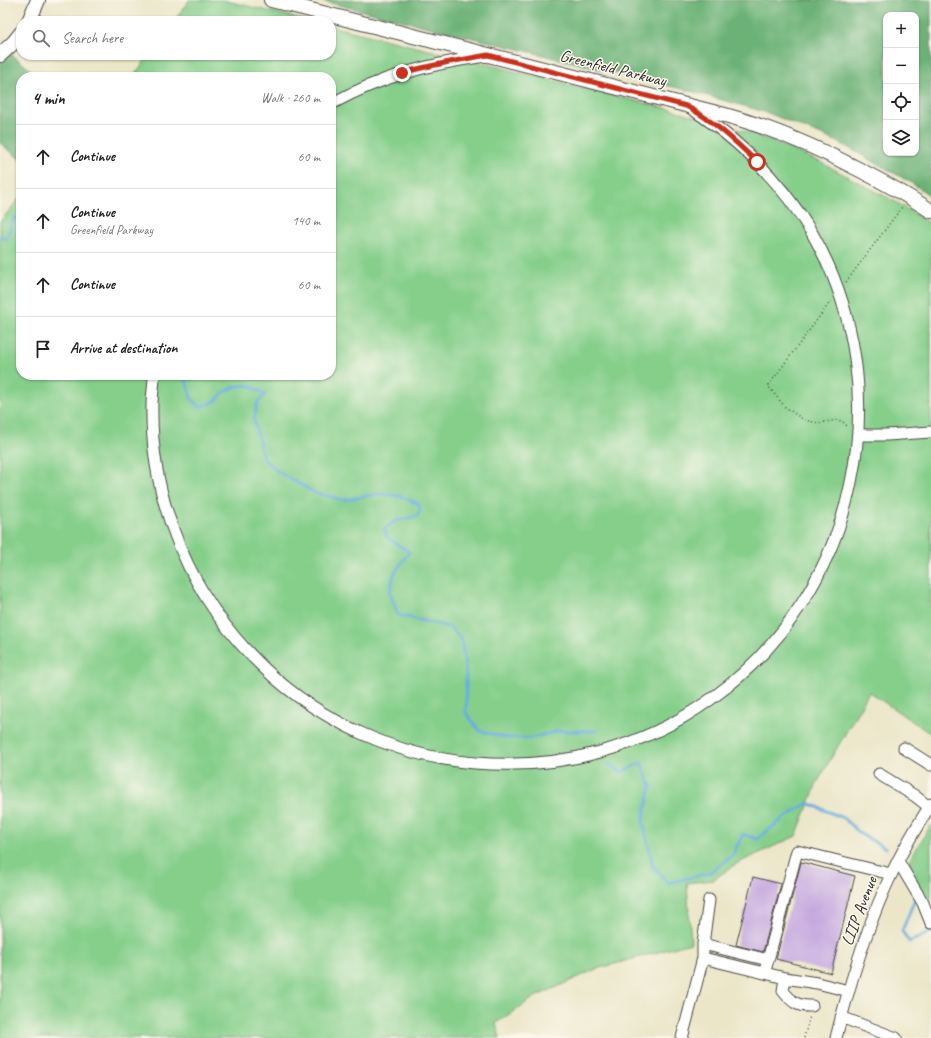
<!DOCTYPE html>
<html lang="en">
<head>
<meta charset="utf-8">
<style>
  body { margin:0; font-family:Caveat,sans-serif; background:#f6f6f6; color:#222 }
  .controls { position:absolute; right:12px; top:12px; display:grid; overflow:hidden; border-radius:8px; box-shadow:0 1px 3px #0004 }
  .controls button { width:36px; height:36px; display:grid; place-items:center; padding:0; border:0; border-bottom:1px solid #e0e0e0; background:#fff; color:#222; font:20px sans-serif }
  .stop { position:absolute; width:12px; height:12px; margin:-9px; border:3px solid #c8321e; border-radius:50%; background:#fff }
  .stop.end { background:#c8321e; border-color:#fff; box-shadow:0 1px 4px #0008 }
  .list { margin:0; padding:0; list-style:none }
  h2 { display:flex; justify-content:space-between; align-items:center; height:52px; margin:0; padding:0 16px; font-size:17px }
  h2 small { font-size:13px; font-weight:400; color:#767676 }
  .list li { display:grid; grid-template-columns:26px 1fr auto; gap:12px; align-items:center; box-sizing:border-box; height:64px; padding:0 16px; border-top:1px solid #e0e0e0 }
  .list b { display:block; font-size:15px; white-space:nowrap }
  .list p { margin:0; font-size:13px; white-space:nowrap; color:#767676 }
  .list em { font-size:13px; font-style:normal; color:#767676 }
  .icon { flex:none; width:22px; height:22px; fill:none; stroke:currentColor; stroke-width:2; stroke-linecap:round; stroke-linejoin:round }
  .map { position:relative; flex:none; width:931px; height:1038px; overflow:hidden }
  .search { position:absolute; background:#fff; box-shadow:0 1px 3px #0004; left:16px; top:16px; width:320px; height:44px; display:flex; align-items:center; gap:10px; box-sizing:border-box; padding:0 14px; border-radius:16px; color:#767676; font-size:15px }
  .panel { position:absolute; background:#fff; box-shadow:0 1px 3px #0004; left:16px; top:72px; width:320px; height:308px; border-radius:16px }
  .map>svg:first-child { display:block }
  .green { fill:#86cf8b; stroke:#587d5b }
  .forest { fill:#6cb277; stroke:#4c6e51; fill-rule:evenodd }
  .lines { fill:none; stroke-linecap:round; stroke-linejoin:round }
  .stream { stroke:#69adde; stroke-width:3 }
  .building { fill:#c4a7df }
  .minor-casing { stroke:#484743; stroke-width:13 }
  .major-casing { stroke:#484743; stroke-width:16 }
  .path { stroke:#484743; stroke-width:1.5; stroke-dasharray:1 3; stroke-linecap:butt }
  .minor { stroke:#fff; stroke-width:11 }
  .major { stroke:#fff; stroke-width:14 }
  .route { stroke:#c8321e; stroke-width:5 }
  .labels { text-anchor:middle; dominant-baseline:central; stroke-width:3; stroke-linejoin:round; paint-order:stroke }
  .street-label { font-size:17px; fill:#2b2b2b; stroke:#fbf7ec }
</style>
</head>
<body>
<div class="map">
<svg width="931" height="1038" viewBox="0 0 931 1038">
  <rect width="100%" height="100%" fill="#fbf7ec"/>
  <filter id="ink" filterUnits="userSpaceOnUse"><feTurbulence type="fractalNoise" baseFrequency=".025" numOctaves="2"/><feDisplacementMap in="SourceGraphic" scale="8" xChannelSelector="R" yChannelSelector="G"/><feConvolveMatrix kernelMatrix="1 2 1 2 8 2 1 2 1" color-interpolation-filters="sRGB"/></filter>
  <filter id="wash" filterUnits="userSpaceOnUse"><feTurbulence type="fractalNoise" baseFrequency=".012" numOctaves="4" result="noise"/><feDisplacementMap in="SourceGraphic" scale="16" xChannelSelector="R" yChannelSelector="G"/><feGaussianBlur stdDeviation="0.9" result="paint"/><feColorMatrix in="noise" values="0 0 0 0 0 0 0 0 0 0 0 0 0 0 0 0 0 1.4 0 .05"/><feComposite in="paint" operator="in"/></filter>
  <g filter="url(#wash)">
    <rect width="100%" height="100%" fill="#ebe6c8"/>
    <!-- green -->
    <path class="green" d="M189 0H223L309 21H174Z
      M331 26 673 110 755 134 820 162 894 201 931 224V734L869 692 817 783 796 836 736 864 713 880 687 883 691 943 596 969 535 997 496 1023 500 1038H0V222L21 196V375H331V77H133L149 55H331Z
      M931 825V901L925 898 904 869Z"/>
    <!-- forest -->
    <path class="forest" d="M318 0H931V196L910 182 838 142 768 113 694 92ZM886 15H916V153H886Z
      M9 52 39 77H21V160L0 143V61Z"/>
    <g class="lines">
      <!-- stream -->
      <path class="stream" d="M0 236 6 239 14 218H21
        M192 375 186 380 191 398 200 407 216 401 223 393 237 386 248 385 265 394 257 404 254 420 263 458 277 471 315 493 344 500 378 494 400 496 419 504 420 510 417 516 395 521 384 529 388 538 409 552 394 574 390 592 398 615 449 627 461 638 466 673V713L480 731 507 738H531L559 731H596
        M610 764 621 772 641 763 651 786 643 821 653 866 668 883 709 873 732 856 743 834 757 839 784 818 808 803 843 818 862 835 886 848
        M916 896 902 931 909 942 931 932"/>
    </g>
    <g id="blocks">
      <!-- building -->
      <path class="building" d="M801 862 855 876 831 973 776 959Z
        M753 877 781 884 763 952 736 945Z"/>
    </g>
  </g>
  <g filter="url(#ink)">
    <use href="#blocks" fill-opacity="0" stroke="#484743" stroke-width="1"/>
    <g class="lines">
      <!-- minor casing -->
      <g class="minor-casing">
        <path id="minor" d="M331 104C382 76 429 64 486 56
          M154 375C154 385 152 395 152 405 150 504 193 602 265 669 321 722 398 757 475 763 559 770 642 749 711 699 858 594 902 390 812 233 782 183 740 141 692 109
          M858 435H887L931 432
          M904 748 931 765
          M879 774 915 796 929 807
          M898 861 923 903 931 923
          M703 944 768 960 766 967
          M703 958 785 978 817 983 849 991
          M768 960 797 851 891 874
          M785 978 783 991C792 1002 798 1007 812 1006
          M841 1017 896 1038
          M682 1038 703 958V944L709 900
          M836 1038C850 982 867 925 892 873 903 849 917 826 931 804"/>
      </g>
      <!-- major casing -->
      <g class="major-casing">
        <path id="major" d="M271 0 725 115C773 128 818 148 862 171 885 183 909 196 931 211
          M29 21 38 0
          M0 55 13 43 21 33"/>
      </g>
      <!-- path -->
      <path class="path" d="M846 282 902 207
        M831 301 768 386 785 407 804 420 819 423 837 420 842 421 847 426
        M804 1038 810 1016"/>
      <!-- minor -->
      <use href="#minor" class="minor"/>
      <!-- major -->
      <use href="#major" class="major"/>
    </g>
  </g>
  <g class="lines" filter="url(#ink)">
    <!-- route -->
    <path class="route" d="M402 73C430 65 459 60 488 55L686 106C713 120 736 142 757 162"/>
  </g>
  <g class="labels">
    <!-- street labels -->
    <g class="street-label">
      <text transform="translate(613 68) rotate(14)">Greenfield Parkway</text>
      <text transform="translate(859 911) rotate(-69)">LIIP Avenue</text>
    </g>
  </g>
</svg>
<div class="controls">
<button>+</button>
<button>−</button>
<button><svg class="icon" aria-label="locate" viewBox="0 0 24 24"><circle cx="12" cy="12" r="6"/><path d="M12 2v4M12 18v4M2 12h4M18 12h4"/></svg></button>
<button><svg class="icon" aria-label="layers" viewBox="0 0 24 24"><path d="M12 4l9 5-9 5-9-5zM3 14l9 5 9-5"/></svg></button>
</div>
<div class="stop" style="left:757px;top:162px"></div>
<div class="stop end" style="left:402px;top:73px"></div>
<div class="search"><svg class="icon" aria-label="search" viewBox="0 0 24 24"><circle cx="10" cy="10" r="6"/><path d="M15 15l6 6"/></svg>Search here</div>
<section class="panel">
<h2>4 min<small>Walk · 260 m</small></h2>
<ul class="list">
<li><svg class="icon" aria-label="ahead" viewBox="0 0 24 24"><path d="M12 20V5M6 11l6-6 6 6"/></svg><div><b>Continue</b></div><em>60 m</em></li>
<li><svg class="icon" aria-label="ahead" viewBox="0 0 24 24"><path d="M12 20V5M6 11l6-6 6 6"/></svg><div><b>Continue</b><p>Greenfield Parkway</p></div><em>140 m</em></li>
<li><svg class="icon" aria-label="ahead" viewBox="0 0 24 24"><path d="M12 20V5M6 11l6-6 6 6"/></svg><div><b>Continue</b></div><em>60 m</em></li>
<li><svg class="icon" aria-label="arrive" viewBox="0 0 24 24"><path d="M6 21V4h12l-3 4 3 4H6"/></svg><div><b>Arrive at destination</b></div></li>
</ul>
</section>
</div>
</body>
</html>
